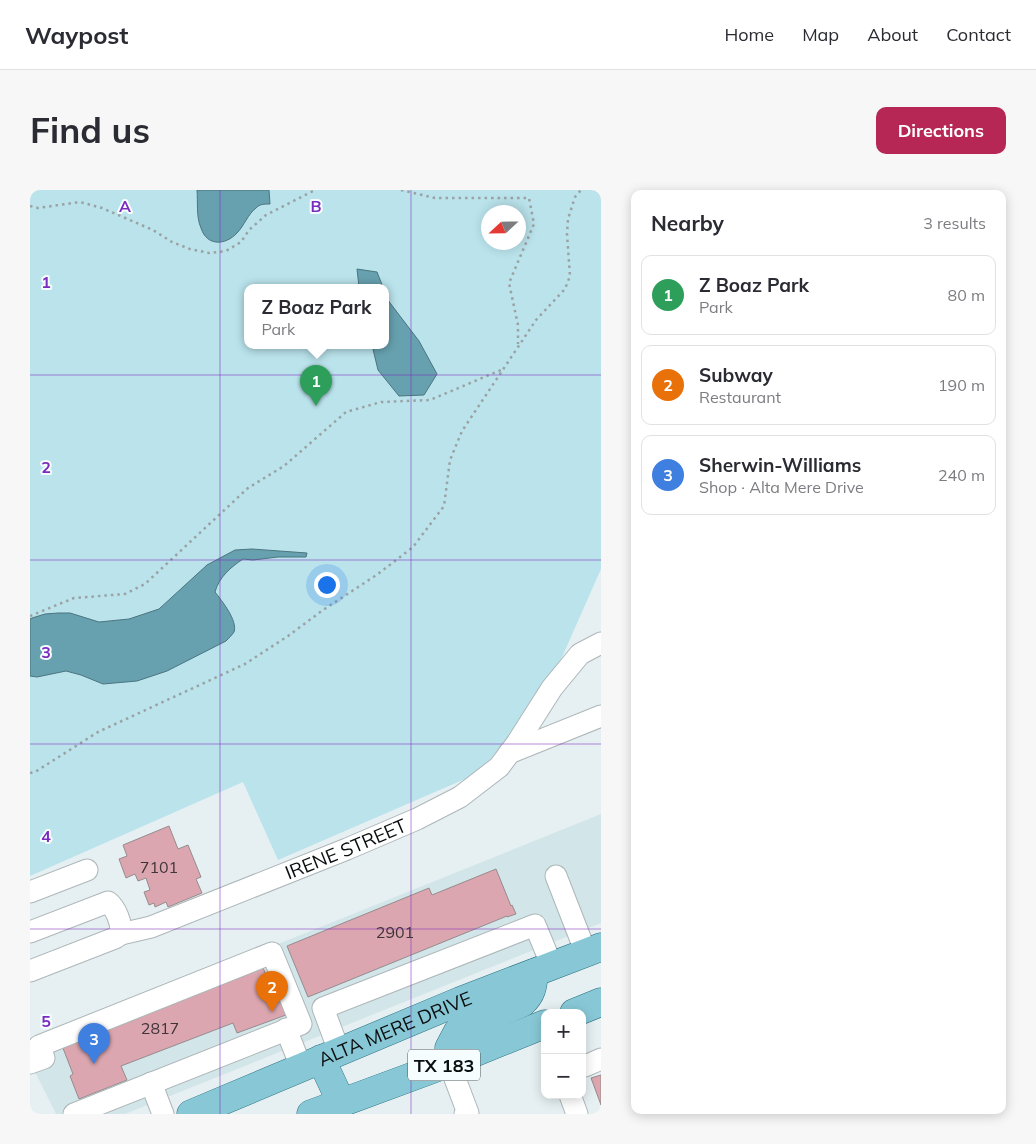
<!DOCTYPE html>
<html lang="en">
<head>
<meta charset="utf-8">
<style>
  body { margin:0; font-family:Mulish,sans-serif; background:#f7f7f7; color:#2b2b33 }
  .controls { position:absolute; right:15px; bottom:15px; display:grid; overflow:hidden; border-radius:10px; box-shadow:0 2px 12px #0003 }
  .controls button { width:45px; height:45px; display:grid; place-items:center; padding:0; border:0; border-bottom:1px solid #e1e1e2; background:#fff; color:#2b2b33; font:25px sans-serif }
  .compass { position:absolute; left:451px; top:15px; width:45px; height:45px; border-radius:50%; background:#fff; box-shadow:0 2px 12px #0003; rotate:248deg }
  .you { position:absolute; left:296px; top:394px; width:18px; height:18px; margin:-12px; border:4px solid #fff; border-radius:50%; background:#1a73e8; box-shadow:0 0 0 8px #1a73e833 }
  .badge { display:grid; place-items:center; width:32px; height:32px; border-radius:50%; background:#b62756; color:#fff; font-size:16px; font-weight:700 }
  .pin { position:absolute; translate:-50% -41px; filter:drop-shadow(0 1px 2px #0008) }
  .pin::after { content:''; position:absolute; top:26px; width:18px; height:15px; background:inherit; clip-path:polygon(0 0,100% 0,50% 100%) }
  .popup { position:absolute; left:214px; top:94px; width:145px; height:65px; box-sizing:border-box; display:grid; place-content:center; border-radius:10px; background:#fff; filter:drop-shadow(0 1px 4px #0005); font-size:16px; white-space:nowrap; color:#7c7c81 }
  .popup b { font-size:19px; color:#2b2b33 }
  .popup::after { content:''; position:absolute; left:50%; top:100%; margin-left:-10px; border:10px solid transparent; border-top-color:#fff }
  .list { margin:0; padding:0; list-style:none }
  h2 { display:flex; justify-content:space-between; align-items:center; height:65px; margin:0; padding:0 20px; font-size:21px }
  h2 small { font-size:16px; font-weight:400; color:#7c7c81 }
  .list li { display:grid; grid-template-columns:32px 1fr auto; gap:15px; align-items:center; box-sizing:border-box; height:80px; margin:0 10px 10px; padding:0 10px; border:1px solid #e1e1e2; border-radius:10px }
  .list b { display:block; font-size:19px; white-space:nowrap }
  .list p { margin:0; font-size:16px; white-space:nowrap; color:#7c7c81 }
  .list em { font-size:16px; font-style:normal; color:#7c7c81 }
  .map { position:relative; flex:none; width:571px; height:924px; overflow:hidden; border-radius:10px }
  header { display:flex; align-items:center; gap:30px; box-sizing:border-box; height:70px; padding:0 25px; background:#fff; border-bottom:1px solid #e1e1e2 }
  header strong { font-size:24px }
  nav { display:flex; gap:28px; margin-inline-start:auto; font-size:18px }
  .intro { display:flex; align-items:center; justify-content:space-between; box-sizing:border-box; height:120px; padding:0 30px }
  h1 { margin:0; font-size:35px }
  .button { padding:12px 22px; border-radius:10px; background:#b62756; color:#fff; font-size:18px; font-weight:700 }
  main { display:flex; gap:30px; padding:0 30px }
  aside { flex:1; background:#fff; border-radius:10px; box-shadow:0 2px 12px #0003 }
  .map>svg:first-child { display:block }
  .built { fill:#d2e5e9 }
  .green { fill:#bae3ec; fill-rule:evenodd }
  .water { fill:#67a1af; stroke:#4b757f }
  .building { fill:#dba6af; stroke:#958c8d }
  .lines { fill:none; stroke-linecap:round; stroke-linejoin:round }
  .minor-casing { stroke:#adb6b8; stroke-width:23 }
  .major-casing { stroke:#29707e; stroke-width:29 }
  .path { stroke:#9aa2a3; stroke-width:2.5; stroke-dasharray:2.5 4; stroke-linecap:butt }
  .minor { stroke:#fff; stroke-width:21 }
  .major { stroke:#88c8d6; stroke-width:28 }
  .grid { fill:none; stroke:#7b2cbf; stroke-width:1; stroke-opacity:0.55 }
  .labels { text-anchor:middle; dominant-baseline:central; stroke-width:4; stroke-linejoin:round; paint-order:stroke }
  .number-label { font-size:16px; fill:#3f3437 }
  .shield { fill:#f5fdff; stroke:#515657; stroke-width:1 }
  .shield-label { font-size:18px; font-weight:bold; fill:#0b0e0f }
  .street-label { font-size:19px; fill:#0b0e0f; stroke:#f5fdff }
  .grid-label { font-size:16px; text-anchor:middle; font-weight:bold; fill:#7b2cbf; stroke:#f5fdff; stroke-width:4; stroke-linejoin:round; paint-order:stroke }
</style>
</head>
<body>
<header>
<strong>Waypost</strong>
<nav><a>Home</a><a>Map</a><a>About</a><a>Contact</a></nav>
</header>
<div class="intro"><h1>Find us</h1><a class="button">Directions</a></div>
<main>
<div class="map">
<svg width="571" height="924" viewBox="0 0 571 924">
  <rect width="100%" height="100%" fill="#e6f0f2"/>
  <!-- built -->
  <path class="built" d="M571 624V733L95 924H26L0 872V854Z"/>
  <!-- green -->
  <path class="green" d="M0 0H571V379L521 492 457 573 435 589 248 670 213 592 0 686ZM458 22H488V52H458ZM217 97H355V155H217Z"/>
  <!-- water -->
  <path class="water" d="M167 0H239L240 14C234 14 230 14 226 18 218 24 214 36 207 43 196 55 177 57 171 38 166 27 168 12 167 0Z
    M327 79 347 82 353 97H329Z
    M355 103 357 109 389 151 407 184 394 205 369 206 348 180 342 155H355Z
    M222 359 277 363 276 367H248L223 370 213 369C201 377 189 387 185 402 192 411 208 431 204 442 202 445 199 448 196 451L137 481 107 491 73 494 51 485 36 481 7 487 0 486V429L2 428 15 424 28 423H40L69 432 99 429 129 419 177 375 205 360Z"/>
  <!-- building -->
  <path class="building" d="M139 636 148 659 158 655 171 687 166 689 172 703 138 717 136 712 125 717 124 713 119 715 114 702 120 700 116 688 108 691 105 684 96 688 89 669 97 666 93 655Z
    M466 679 481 716 482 715 486 724 477 727V726L278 807 257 756 399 698 402 705Z
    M232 775 243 803 247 802 256 825 207 843 203 833 91 876 97 890 49 909 40 886 43 884 31 853Z
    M571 885V915L561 888Z"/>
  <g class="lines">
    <!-- minor casing -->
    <g class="minor-casing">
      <g id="minor">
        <path d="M479 563 571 526"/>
        <path d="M526 686 556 763"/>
        <path d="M0 702 57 680"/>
        <path d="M0 742 78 712C86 718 92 734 91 744"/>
        <path id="s1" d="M0 781 85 748 91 744 121 737 317 659 387 629 430 607 469 577 487 553 522 498 550 464 571 453"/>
        <path d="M256 839 271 877"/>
        <path d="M309 861 293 818 505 735 522 776"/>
        <path d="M0 873 14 868 9 856 242 763 271 834 44 924"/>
        <path d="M419 873 438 923 435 924"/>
        <path d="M555 876 571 869"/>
        <path d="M121 893 133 924"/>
        <path d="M540 905 547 924"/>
      </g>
    </g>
    <!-- major casing -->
    <g class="major-casing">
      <g id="major">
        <path d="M544 823 571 812"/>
        <path d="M291 869 311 912"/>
        <path d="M419 873V858L428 841 492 813C502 804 503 796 504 783"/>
        <path id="s2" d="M161 924 430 811 571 757"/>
        <path d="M281 924 419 873 515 834"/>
      </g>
    </g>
    <!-- path -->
    <path class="path" d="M371 0 405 8H499L504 34 479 93 488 135V154
      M0 16 8 18 50 12 72 18 123 40 142 52 160 59 179 63 196 61 211 52 219 40 236 25 285 0
      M0 426 44 408 95 404 115 394 218 298 254 276 316 222 351 212 400 210 471 180
      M0 583 5 582 68 542 215 474 258 446 293 420 348 384 383 357 414 316 420 270 432 241 506 130 535 99 540 86 537 44 538 29 545 7 551 0"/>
    <!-- minor -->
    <use href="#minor" class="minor"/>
    <!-- major -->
    <use href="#major" class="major"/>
  </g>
  <!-- grid -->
  <path class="grid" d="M190 0V924M381 0V924M0 185H571M0 370H571M0 554H571M0 739H571"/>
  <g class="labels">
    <!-- number labels -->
    <g class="number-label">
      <text x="129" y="677">7101</text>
      <text x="365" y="742">2901</text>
      <text x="130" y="838">2817</text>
    </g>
    <!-- shield labels -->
    <rect class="shield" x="378" y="859.5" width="72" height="31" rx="4"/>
    <g class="shield-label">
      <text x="414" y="875">TX 183</text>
    </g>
    <!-- street labels -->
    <g class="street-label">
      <text stroke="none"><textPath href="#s1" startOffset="339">IRENE STREET</textPath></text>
      <text stroke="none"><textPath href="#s2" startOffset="221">ALTA MERE DRIVE</textPath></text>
    </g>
  </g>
  <g class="grid-label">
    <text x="95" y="22">A</text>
    <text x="286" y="22">B</text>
    <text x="16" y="98">1</text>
    <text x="16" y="283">2</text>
    <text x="16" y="468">3</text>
    <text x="16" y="652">4</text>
    <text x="16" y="837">5</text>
  </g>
</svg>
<div class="controls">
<button>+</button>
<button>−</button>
</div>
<svg class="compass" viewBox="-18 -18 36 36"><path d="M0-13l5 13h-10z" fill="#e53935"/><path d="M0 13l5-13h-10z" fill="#7c7c81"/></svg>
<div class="you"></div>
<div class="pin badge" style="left:286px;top:216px;background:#2e9e5b">1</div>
<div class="popup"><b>Z Boaz Park</b>Park</div>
<div class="pin badge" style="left:242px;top:822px;background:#e8710a">2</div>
<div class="pin badge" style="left:64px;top:874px;background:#3f7fe0">3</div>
</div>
<aside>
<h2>Nearby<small>3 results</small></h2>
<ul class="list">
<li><span class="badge" style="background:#2e9e5b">1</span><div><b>Z Boaz Park</b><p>Park</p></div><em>80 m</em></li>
<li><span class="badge" style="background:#e8710a">2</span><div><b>Subway</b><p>Restaurant</p></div><em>190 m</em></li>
<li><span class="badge" style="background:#3f7fe0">3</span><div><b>Sherwin-Williams</b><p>Shop · Alta Mere Drive</p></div><em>240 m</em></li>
</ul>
</aside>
</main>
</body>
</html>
